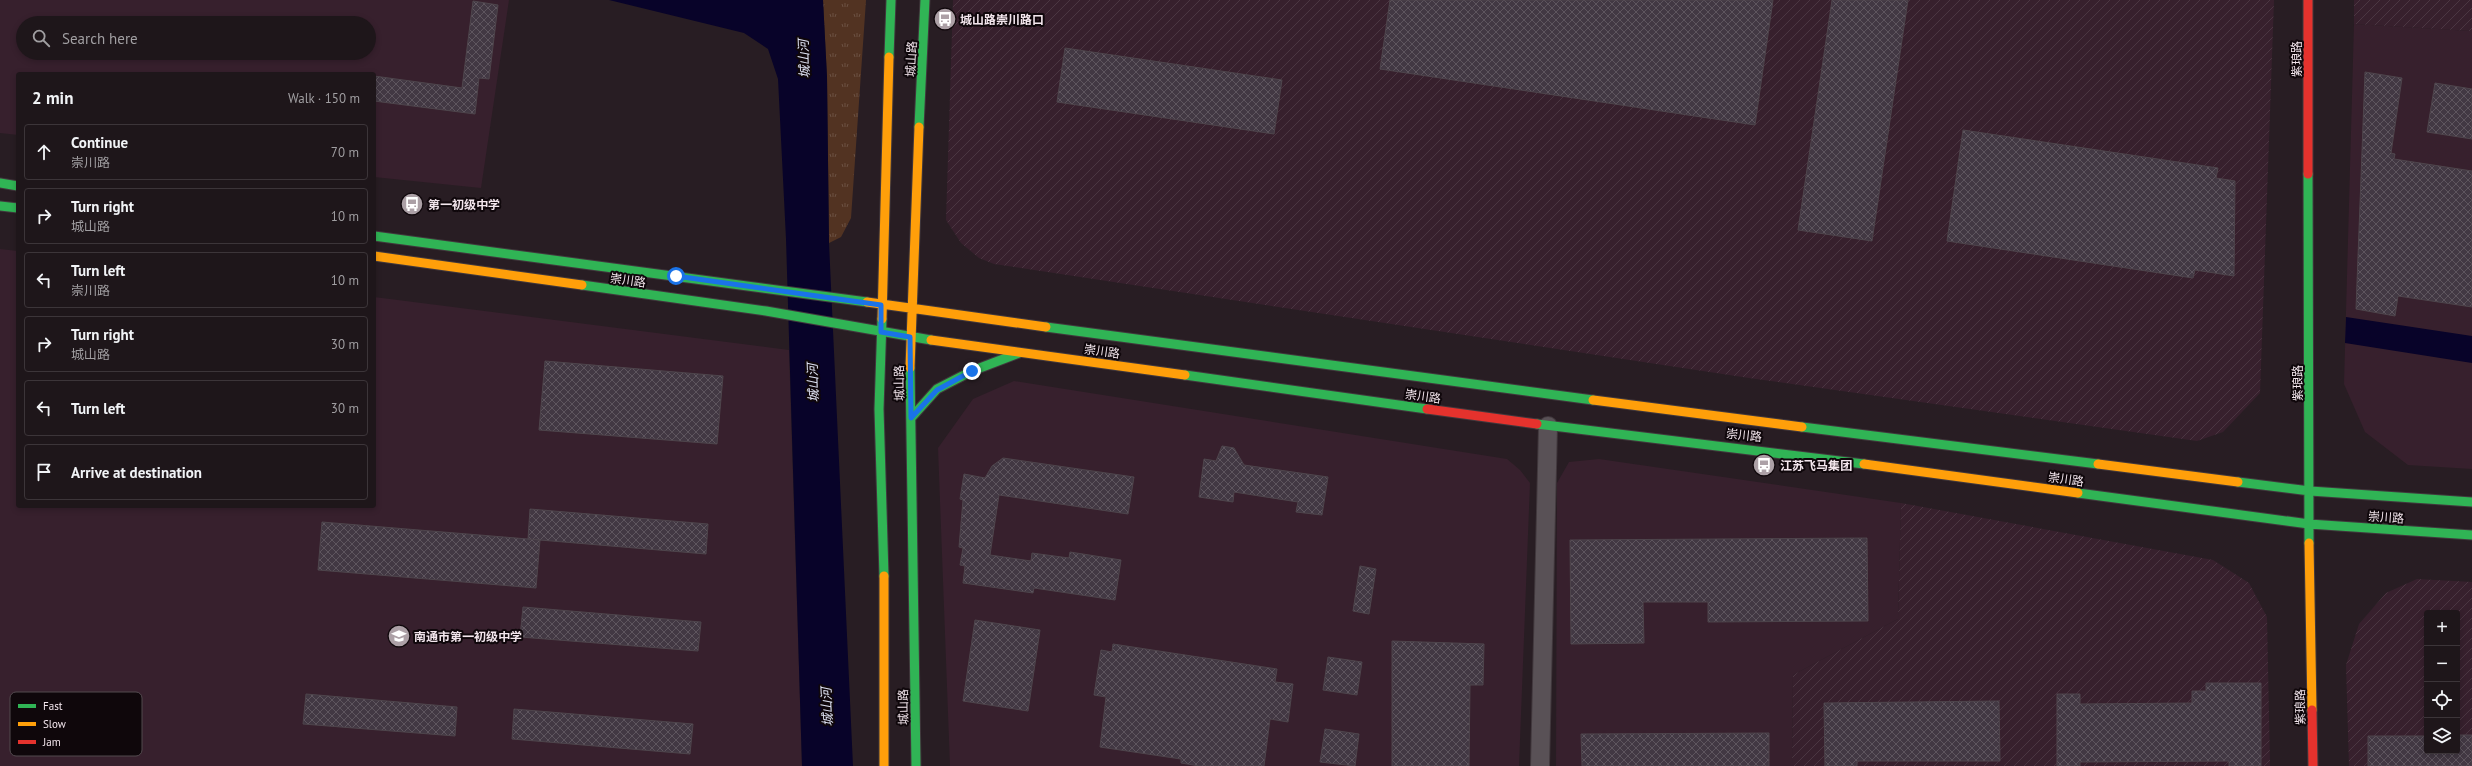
<!DOCTYPE html>
<html lang="en">
<head>
<meta charset="utf-8">
<style>
  body { margin:0; font-family:"PT Sans","Noto Sans SC",sans-serif; background:#261f23; color:#f1f3f6 }
  .controls { position:absolute; right:12px; bottom:12px; display:grid; overflow:hidden; border-radius:4px; box-shadow:0 2px 6px #0003 }
  .controls button { width:36px; height:36px; display:grid; place-items:center; padding:0; border:0; border-bottom:1px solid #3c3539; background:#1e161a; color:#f1f3f6; font:20px sans-serif }
  .stop { position:absolute; width:12px; height:12px; margin:-9px; border:3px solid #1a73e8; border-radius:50%; background:#fff }
  .stop.end { background:#1a73e8; border-color:#fff; box-shadow:0 1px 4px #0008 }
  .list { margin:0; padding:0; list-style:none }
  h2 { display:flex; justify-content:space-between; align-items:center; height:52px; margin:0; padding:0 16px; font-size:17px }
  h2 small { font-size:13px; font-weight:400; color:#a19fa2 }
  .list li { display:grid; grid-template-columns:26px 1fr auto; gap:12px; align-items:center; box-sizing:border-box; height:56px; margin:0 8px 8px; padding:0 8px; border:1px solid #3c3539; border-radius:4px }
  .list b { display:block; font-size:15px; white-space:nowrap }
  .list p { margin:0; font-size:13px; white-space:nowrap; color:#a19fa2 }
  .list em { font-size:13px; font-style:normal; color:#a19fa2 }
  .icon { flex:none; width:22px; height:22px; fill:none; stroke:currentColor; stroke-width:2; stroke-linecap:round; stroke-linejoin:round }
  .map { position:relative; flex:none; width:2472px; height:766px; overflow:hidden }
  .search { position:absolute; background:#1e161a; box-shadow:0 2px 6px #0003; left:16px; top:16px; width:360px; height:44px; display:flex; align-items:center; gap:10px; box-sizing:border-box; padding:0 14px; border-radius:22px; color:#a19fa2; font-size:15px }
  .panel { position:absolute; background:#1e161a; box-shadow:0 2px 6px #0003; left:16px; top:72px; width:360px; height:436px; border-radius:4px }
  .map>svg:first-child { display:block }
  .built { fill:#37202d; fill-rule:evenodd }
  .industrial { fill:url(#industrial-furrows); fill-rule:evenodd }
  .grass { fill:url(#grass-tufts) }
  .water { fill:#080329 }
  .building { fill:url(#building-cross-hatch); stroke:#4e454c }
  .lines { fill:none; stroke-linecap:round; stroke-linejoin:round }
  .street-casing { stroke:#41383d; stroke-width:20 }
  .fast-casing { stroke:#41383d; stroke-width:11 }
  .slow-casing { stroke:#41383d; stroke-width:11 }
  .jam-casing { stroke:#41383d; stroke-width:11 }
  .street { stroke:#595156; stroke-width:18 }
  .fast { stroke:#30b455; stroke-width:9 }
  .slow { stroke:#ff9f0a; stroke-width:9 }
  .jam { stroke:#e5322d; stroke-width:9 }
  .route { stroke:#1a73e8; stroke-width:5 }
  .labels { text-anchor:middle; dominant-baseline:central; stroke-width:4; stroke-linejoin:round; paint-order:stroke }
  .poi-label { font-size:12px; font-weight:bold; fill:#f3e6ed; stroke:#0f070b; text-anchor:start }
  .street-label { font-size:12px; fill:#f3e6ed; stroke:#0f070b }
  .water-label { font-size:13px; font-style:italic; fill:#e0e4f5; stroke:#0f070b }
  .key { fill:#0f070b; stroke:#534a4f; stroke-width:1 }
  .key-label { font-size:11px; fill:#f3e6ed }
</style>
</head>
<body>
<div class="map">
<svg width="2472" height="766" viewBox="0 0 2472 766">
  <defs>
    <pattern id="industrial-furrows" width="10" height="10" patternUnits="userSpaceOnUse"><rect width="10" height="10" fill="#37202d"/><path d="M-1 1l2-2M0 10L10 0M9 11l2-2" fill="none" stroke="#4b3642"/></pattern>
    <pattern id="grass-tufts" width="24" height="20" patternUnits="userSpaceOnUse"><rect width="24" height="20" fill="#523322"/><path d="M3 7l-1-3M5 7V3M7 7l1-3M15 17l-1-3M17 17v-4M19 17l1-3" fill="none" stroke="#6b5142"/></pattern>
    <pattern id="building-cross-hatch" width="8" height="8" patternUnits="userSpaceOnUse"><rect width="8" height="8" fill="#423843"/><path d="M0 0l8 8M0 8l8-8" fill="none" stroke="#5e555e"/></pattern>
  </defs>
  <rect width="100%" height="100%" fill="#281d23"/>
  <!-- built -->
  <path class="built" d="M0 0H509L481 188 374 177V74H18V135L0 133ZM23 23H369V53H23Z
    M2354 24 2472 31V469L2408 465 2365 432 2344 384Z
    M0 249 18 251V506H374V297L789 350 802 766H0Z
    M1014 381 1507 459 1520 470 1530 483 1519 766H950L938 448 973 399Z
    M1599 459 1901 503 1898 619 1793 675 1792 766H1556L1557 483 1569 462Z"/>
  <!-- industrial -->
  <path class="industrial" d="M953 0H2274L2260 393 2223 432 2197 441 1749 378 994 264 979 258 961 243 946 220Z
    M2354 0H2472V31L2354 24Z
    M1901 503 2213 560 2249 583 2267 617 2270 766H1792L1793 675 1898 619Z
    M2417 579 2472 582V766H2349L2346 665 2359 624 2386 593ZM2427 613H2457V751H2427Z"/>
  <!-- grass -->
  <path class="grass" d="M823 0H866L851 218 841 237 829 243 827 77Z"/>
  <!-- water -->
  <path class="water" d="M609 0H823L827 77 829 243 853 766H802L786 239 778 79 768 49 744 33Z
    M2346 317 2472 336V363L2345 343Z"/>
  <!-- building -->
  <path class="building" d="M1390 0H1773L1755 125 1380 69Z
    M1832 0H1908L1872 241 1798 230Z
    M473 1 498 5 489 79 479 78 475 114 374 101V76L462 88Z
    M1065 48 1282 80 1274 134 1057 102Z
    M2365 72 2402 78 2391 153 2395 154 2394 159 2472 171V307L2398 296 2395 316 2356 309Z
    M2435 83 2472 89V139L2427 132Z
    M1963 130 2218 168 2216 178 2235 181 2234 276 2195 270 2193 278 1947 241Z
    M545 361 723 376 717 444 539 430Z
    M1222 446 1234 448 1244 465 1328 477 1322 515 1296 512 1298 502 1234 492 1233 502 1199 497 1204 459 1216 461Z
    M1003 458 1134 477 1128 514 999 495 990 555 1031 561 1032 553 1069 558 1070 552 1121 560 1115 600 1034 588 1033 593 963 583 965 566 960 565 963 548 959 547 963 500 960 499 964 474 985 478 992 466Z
    M530 509 708 524 706 554 528 539Z
    M322 522 540 540 536 588 318 570Z
    M1867 538 1868 621 1708 622V602H1643L1644 643 1571 644 1570 540Z
    M1360 566 1376 569 1369 614 1353 611Z
    M523 607 701 622 698 651 520 637Z
    M975 620 1040 630 1028 711 963 701Z
    M1392 641 1484 644 1483 685H1470L1469 766H1392Z
    M1113 644 1277 669 1275 682 1293 684 1288 722 1270 719 1264 766H1199L1181 763V759L1100 747 1106 697 1094 695 1101 650 1112 652Z
    M1328 657 1362 662 1357 695 1323 690Z
    M2206 683H2261V766H2229V761L2080 762V766H2057V694H2080V704L2192 703V691H2206Z
    M306 694 457 707 455 736 303 724Z
    M1999 701 2000 761H1857V766H1825L1824 703Z
    M514 709 693 724 690 754 512 739Z
    M1325 729 1359 734 1355 766 1320 762Z
    M1769 733V766H1582L1581 734Z
    M2457 735H2472V766H2368V736H2427V751H2457Z"/>
  <g class="lines">
    <!-- street casing -->
    <g class="street-casing">
      <path id="street" d="M1540 766 1548 426"/>
    </g>
    <!-- fast casing -->
    <g class="fast-casing">
      <path id="fast" d="M889 57 891 0
        M919 127 925 0
        M2308 174 2309 543
        M0 183 18 186
        M0 206 18 208
        M374 236 867 302
        M582 285 766 311 931 340
        M882 319 879 409 884 576
        M1046 327 1593 400
        M910 368 916 766
        M1185 375 1427 409
        M911 418 937 389 972 371 1019 353
        M1537 424 1864 464
        M1802 427 2098 464
        M2238 482 2310 491 2472 502
        M2078 493 2309 524 2472 535"/>
    </g>
    <!-- slow casing -->
    <g class="slow-casing">
      <path id="slow" d="M374 256 582 285
        M867 302 1046 327
        M882 319 889 57
        M931 340 1185 375
        M910 368 919 127
        M1593 400 1802 427
        M1864 464 2078 493
        M2098 464 2238 482
        M2309 543 2312 710
        M884 576V766"/>
    </g>
    <!-- jam casing -->
    <g class="jam-casing">
      <path id="jam" d="M2308 0V174
        M1427 409 1537 424
        M2312 710 2313 766"/>
    </g>
    <!-- street -->
    <use href="#street" class="street"/>
    <!-- fast -->
    <use href="#fast" class="fast"/>
    <!-- slow -->
    <use href="#slow" class="slow"/>
    <!-- jam -->
    <use href="#jam" class="jam"/>
  </g>
  <g class="lines">
    <!-- route -->
    <path class="route" d="M676 276 881 305V332L910 337 911 418 937 390 972 371"/>
  </g>
  <!-- icons -->
  <defs>
    <g id="bus-disc" transform="scale(1.15)"><circle r="9.5" fill="#aca0a6" stroke="#0f070b"/><path d="M-5-6H5V4H4V6H2V4H-2V6H-4V4H-5ZM-3.5-4V0h7V-4ZM-3.5 1.2v1.5H-2V1.2ZM2 1.2v1.5H3.5V1.2Z" fill="#fff"/></g>
    <g id="school-disc" transform="scale(1.15)"><circle r="9.5" fill="#aca0a6" stroke="#0f070b"/><path d="M0-5L7-2L0 1L-7-2ZM-4 1L0 2.5L4 1V4Q0 6-4 4Z" fill="#fff"/></g>
  </defs>
  <g fill-rule="evenodd">
    <use href="#bus-disc" x="945" y="19"/>
    <use href="#bus-disc" x="412" y="204"/>
    <use href="#bus-disc" x="1764" y="465"/>
    <use href="#school-disc" x="399" y="636"/>
  </g>
  <g class="labels">
    <!-- poi labels -->
    <g class="poi-label">
      <text x="960" y="19">城山路崇川路口</text>
      <text x="428" y="204">第一初级中学</text>
      <text x="1780" y="465">江苏飞马集团</text>
      <text x="414" y="636">南通市第一初级中学</text>
    </g>
    <!-- street labels -->
    <g class="street-label">
      <text transform="translate(911 59) rotate(-87)">城山路</text>
      <text transform="translate(2296 59) rotate(-90)">紫琅路</text>
      <text transform="translate(628 280) rotate(8)">崇川路</text>
      <text transform="translate(1102 351) rotate(8)">崇川路</text>
      <text transform="translate(899 383) rotate(-91)">城山路</text>
      <text transform="translate(2297 383) rotate(-90)">紫琅路</text>
      <text transform="translate(1423 396) rotate(8)">崇川路</text>
      <text transform="translate(1744 435) rotate(6)">崇川路</text>
      <text transform="translate(2066 479) rotate(8)">崇川路</text>
      <text transform="translate(2386 517) rotate(4)">崇川路</text>
      <text transform="translate(903 707) rotate(-91)">城山路</text>
      <text transform="translate(2300 707) rotate(-91)">紫琅路</text>
    </g>
    <!-- water labels -->
    <g class="water-label">
      <text transform="translate(804 59) rotate(-92)">城山河</text>
      <text transform="translate(813 383) rotate(-92)">城山河</text>
      <text transform="translate(827 707) rotate(-93)">城山河</text>
    </g>
  </g>
  <!-- legend -->
  <rect x="10" y="692" width="132" height="64" rx="6" class="key"/>
  <rect x="18" y="704" width="18" height="4" fill="#30b455"/>
  <rect x="18" y="722" width="18" height="4" fill="#ff9f0a"/>
  <rect x="18" y="740" width="18" height="4" fill="#e5322d"/>
  <g class="key-label">
    <text x="43" y="710">Fast</text>
    <text x="43" y="728">Slow</text>
    <text x="43" y="746">Jam</text>
  </g>
</svg>
<div class="controls">
<button>+</button>
<button>−</button>
<button><svg class="icon" aria-label="locate" viewBox="0 0 24 24"><circle cx="12" cy="12" r="6"/><path d="M12 2v4M12 18v4M2 12h4M18 12h4"/></svg></button>
<button><svg class="icon" aria-label="layers" viewBox="0 0 24 24"><path d="M12 4l9 5-9 5-9-5zM3 14l9 5 9-5"/></svg></button>
</div>
<div class="stop" style="left:676px;top:276px"></div>
<div class="stop end" style="left:972px;top:371px"></div>
<div class="search"><svg class="icon" aria-label="search" viewBox="0 0 24 24"><circle cx="10" cy="10" r="6"/><path d="M15 15l6 6"/></svg>Search here</div>
<section class="panel">
<h2>2 min<small>Walk · 150 m</small></h2>
<ul class="list">
<li><svg class="icon" aria-label="ahead" viewBox="0 0 24 24"><path d="M12 20V5M6 11l6-6 6 6"/></svg><div><b>Continue</b><p>崇川路</p></div><em>70 m</em></li>
<li><svg class="icon" aria-label="right" viewBox="0 0 24 24"><path d="M7 20v-9h11M14 6l5 5-5 5"/></svg><div><b>Turn right</b><p>城山路</p></div><em>10 m</em></li>
<li><svg class="icon" aria-label="left" viewBox="0 0 24 24"><path d="M17 20v-9H6M10 6l-5 5 5 5"/></svg><div><b>Turn left</b><p>崇川路</p></div><em>10 m</em></li>
<li><svg class="icon" aria-label="right" viewBox="0 0 24 24"><path d="M7 20v-9h11M14 6l5 5-5 5"/></svg><div><b>Turn right</b><p>城山路</p></div><em>30 m</em></li>
<li><svg class="icon" aria-label="left" viewBox="0 0 24 24"><path d="M17 20v-9H6M10 6l-5 5 5 5"/></svg><div><b>Turn left</b></div><em>30 m</em></li>
<li><svg class="icon" aria-label="arrive" viewBox="0 0 24 24"><path d="M6 21V4h12l-3 4 3 4H6"/></svg><div><b>Arrive at destination</b></div></li>
</ul>
</section>
</div>
</body>
</html>
